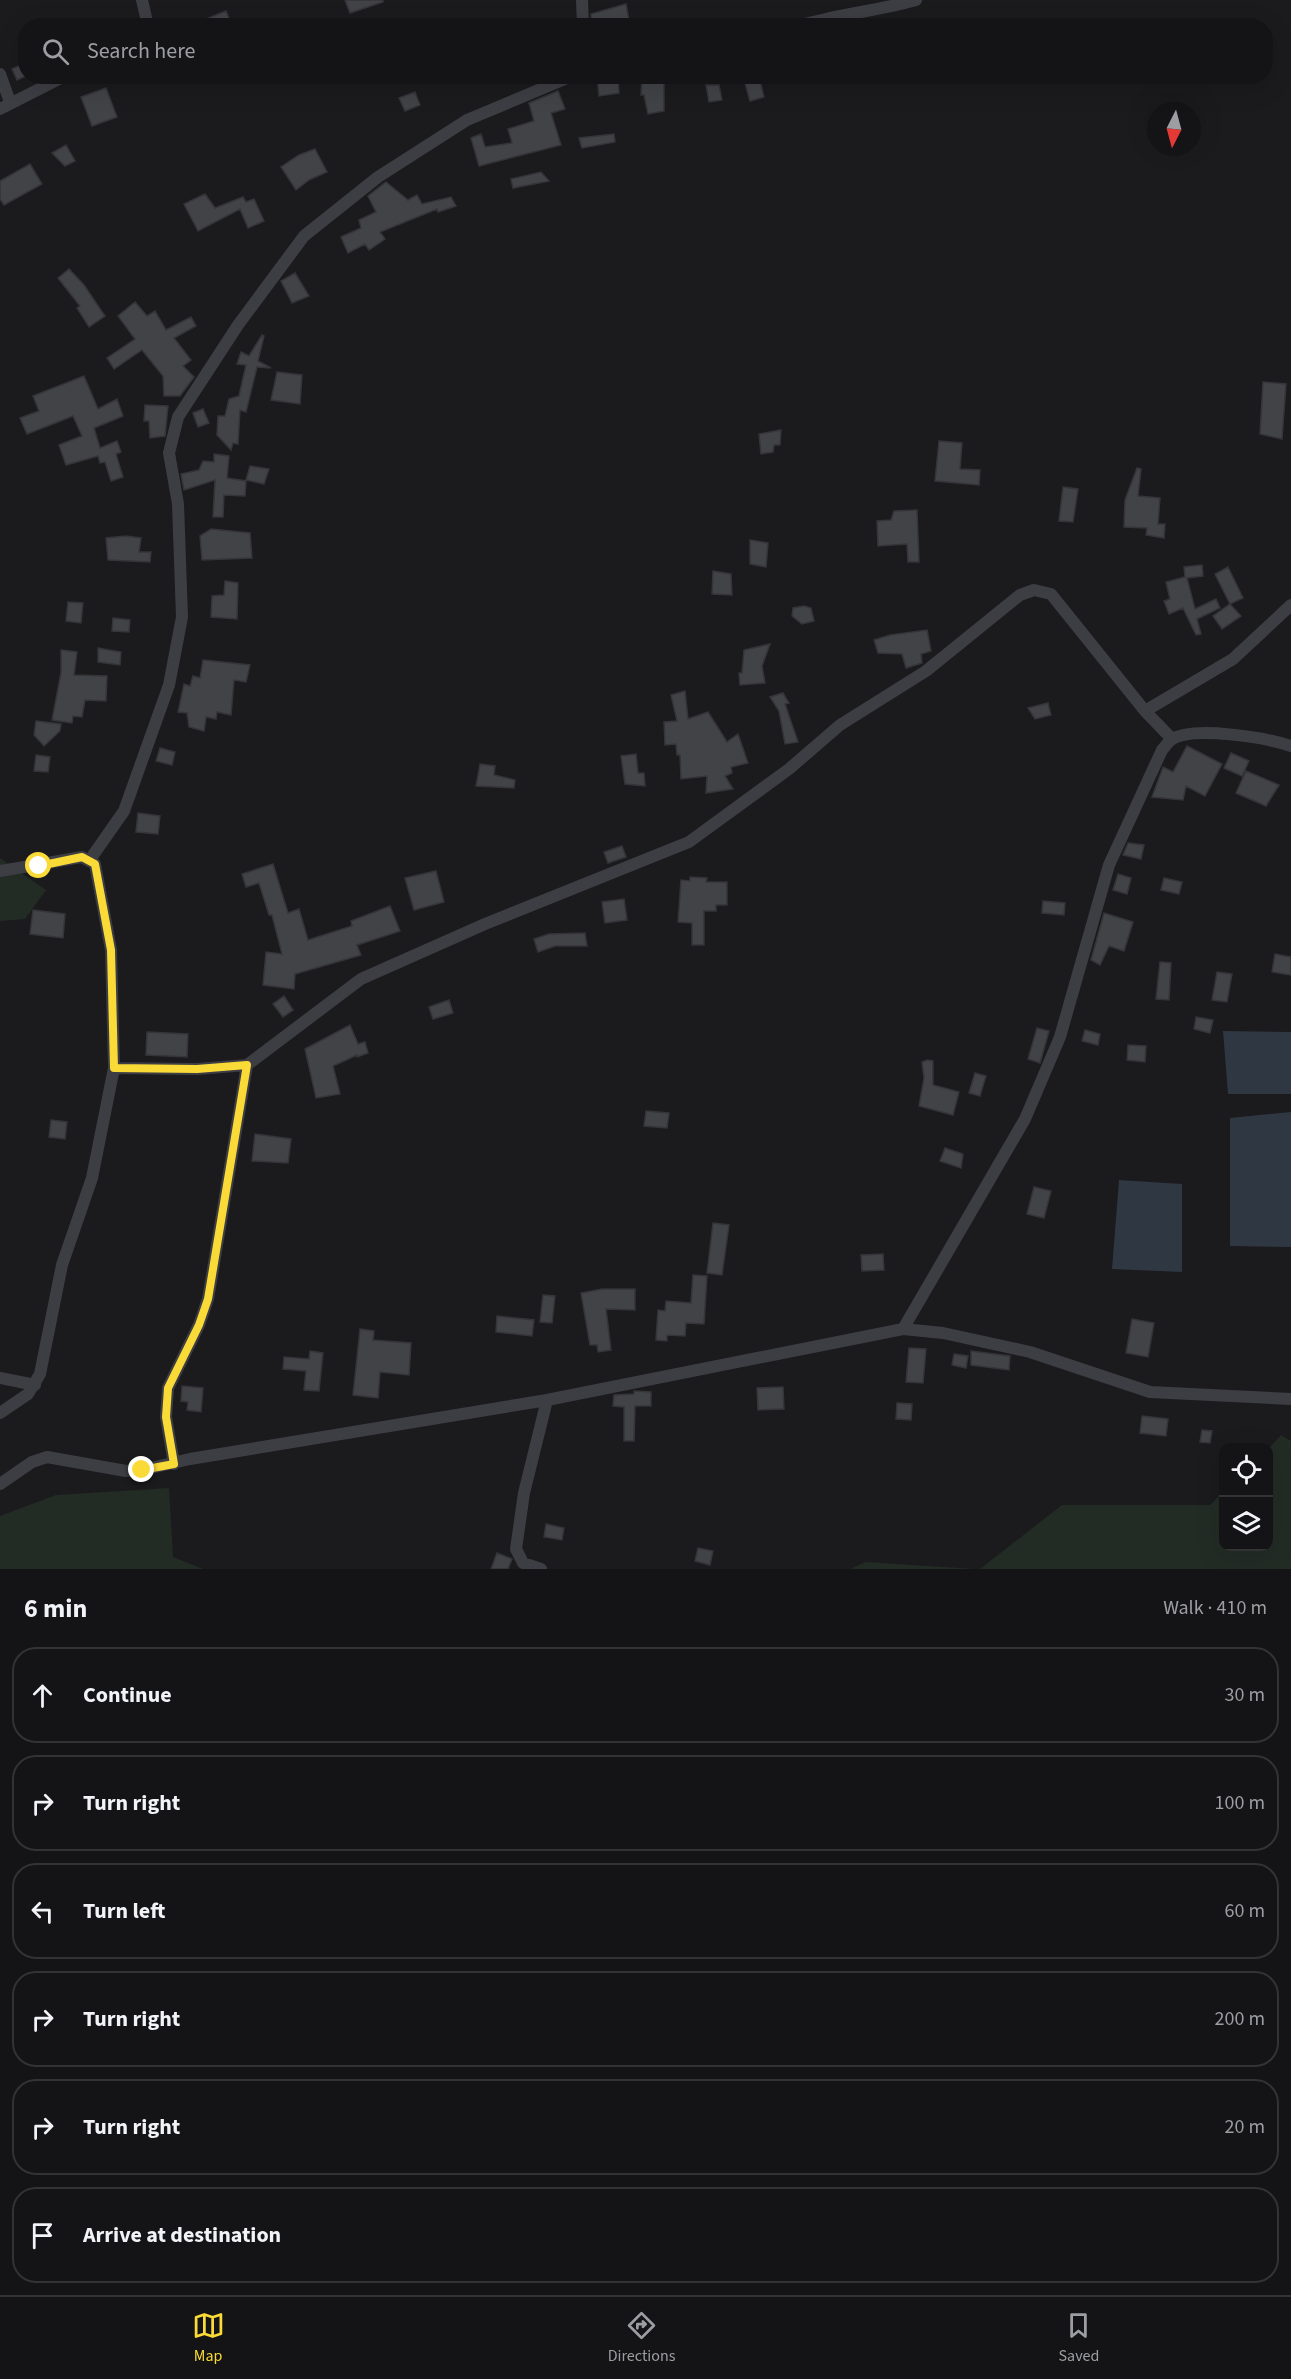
<!DOCTYPE html>
<html lang="en">
<head>
<meta charset="utf-8">
<style>
  body { margin:0; font-family:"Source Sans 3",sans-serif; background:#212123; color:#f1f3f6 }
  .controls { position:absolute; right:18px; bottom:18px; display:grid; overflow:hidden; border-radius:12px; box-shadow:0 6px 24px #0002 }
  .controls button { width:54px; height:54px; display:grid; place-items:center; padding:0; border:0; border-bottom:2px solid #333335; background:#141416; color:#f1f3f6; font:30px sans-serif }
  .compass { position:absolute; left:1147px; top:102px; width:54px; height:54px; border-radius:50%; background:#141416; box-shadow:0 6px 24px #0002; rotate:186deg }
  .stop { position:absolute; width:18px; height:18px; margin:-14px; border:4px solid #fada36; border-radius:50%; background:#fff }
  .stop.end { background:#fada36; border-color:#fff; box-shadow:0 2px 6px #0008 }
  .list { margin:0; padding:0; list-style:none }
  h2 { display:flex; justify-content:space-between; align-items:center; height:78px; margin:0; padding:0 24px; font-size:26px }
  h2 small { font-size:20px; font-weight:400; color:#9d9ea1 }
  .list li { display:grid; grid-template-columns:39px 1fr auto; gap:18px; align-items:center; box-sizing:border-box; height:96px; margin:0 12px 12px; padding:0 12px; border:2px solid #333335; border-radius:24px }
  .list b { display:block; font-size:22px; white-space:nowrap }
  .list em { font-size:20px; font-style:normal; color:#9d9ea1 }
  .icon { flex:none; width:33px; height:33px; fill:none; stroke:currentColor; stroke-width:2; stroke-linecap:round; stroke-linejoin:round }
  .map { position:relative; flex:none; width:1291px; height:1569px; overflow:hidden }
  .search { position:absolute; background:#141416; box-shadow:0 6px 24px #0002; left:18px; right:18px; top:18px; height:66px; display:flex; align-items:center; gap:15px; box-sizing:border-box; padding:0 21px; border-radius:24px; color:#9d9ea1; font-size:22px }
  .sheet { height:726px; background:#141416 }
  nav { display:flex; justify-content:space-around; align-items:center; box-sizing:border-box; height:84px; border-top:2px solid #333335; background:#141416; font-size:16px; color:#9d9ea1 }
  nav a { display:grid; justify-items:center; gap:3px }
  nav .on { color:#fada36 }
  .map>svg:first-child { display:block }
  .green { fill:#222c25 }
  .water { fill:#2f3742 }
  .building { fill:#424347; stroke:#353439; stroke-width:1.5 }
  .lines { fill:none; stroke-linecap:round; stroke-linejoin:round }
  .street { stroke:#3d3d44; stroke-width:12 }
  .route { stroke:#fada36; stroke-width:8 }
</style>
</head>
<body>
<div class="map">
<svg width="1291" height="1569" viewBox="0 0 1291 1569">
  <rect width="100%" height="100%" fill="#1b1b1d"/>
  <!-- green -->
  <path class="green" d="M0 858 46 890 25 919 0 921Z
    M1281 1435 1291 1441V1569H980L1062 1505H1210L1223 1492 1224 1546H1268L1269 1448Z
    M169 1488 173 1557 203 1569H0V1516L56 1495Z
    M866 1562 975 1569H850Z"/>
  <!-- water -->
  <path class="water" d="M1223 1031 1291 1032V1094H1228Z
    M1291 1112V1247L1230 1246V1118Z
    M1119 1180 1182 1184V1272L1112 1269Z"/>
  <!-- building -->
  <path class="building" d="M345 0H383V2L350 13Z
    M626 4 630 26H591V14Z
    M226 11 232 26H191V25Z
    M26 63V76L17 80 12 69Z
    M597 76H618L619 93 599 96Z
    M642 76H664V111L648 114 644 95H641Z
    M743 76H759L764 97 750 101Z
    M706 85H719L722 100 709 102Z
    M106 88 117 117 92 126 81 97Z
    M558 91 565 109 551 113 561 145 479 166 471 138 481 134 485 147 512 143 508 129 534 121 529 103Z
    M415 92 420 105 405 111 399 98Z
    M614 134 615 142 582 148 579 138Z
    M66 145 75 161 65 166 52 153Z
    M315 149 327 172 309 180 296 190 281 167 299 155Z
    M30 164 42 184 4 205 0 199V181Z
    M541 172 549 181 513 188 511 179Z
    M386 182 408 200 417 195 422 204 451 197 456 206 438 212 437 209 380 232 385 239 369 250 365 244 348 253 341 237 361 228 359 220 376 212 368 196Z
    M205 194 215 208 243 197 246 202 254 199 264 221 248 228 240 209 198 231 184 204Z
    M69 269 84 285 105 316 89 327 77 308 80 306 58 278Z
    M295 273 309 296 292 303 281 281Z
    M135 302 147 316 155 311 166 330 191 317 196 326 174 338 191 360 183 366 194 377 180 396H164L163 376 142 350 114 369 107 358 135 339 118 316Z
    M262 335 264 336 258 361 271 368 257 367 246 412 240 410 238 444 233 443 231 450 217 435 218 416H225L229 399 239 396 246 365 237 364 241 352 249 356Z
    M277 372 302 375 300 404 271 400Z
    M84 376 98 409 117 399 123 416 94 428 100 448 117 441 121 452 116 454 123 477 111 481 105 462 100 463 98 456 66 465 59 445 82 436 73 416 27 434 20 418 39 411 33 396Z
    M1263 382 1286 384 1282 439 1260 434Z
    M145 405 168 406 165 436 150 438 149 421H144Z
    M203 409 209 423 198 427 193 413Z
    M781 430 780 445H774L773 452 761 454 759 434Z
    M939 441 962 443 960 469 980 470 979 485 935 481Z
    M214 454 229 456 227 478 246 481 245 496 224 495 223 517H213L215 480 184 490 181 474 199 470 203 461 214 462Z
    M250 466 269 469 264 484 246 480Z
    M1137 468 1141 469 1138 496 1160 498 1158 524H1165L1164 538 1146 535 1147 528 1124 527 1125 500Z
    M1063 487 1078 489 1073 522 1059 521Z
    M917 510 919 562H908L907 544 878 546 877 521 891 520 894 511Z
    M211 529 250 533 252 558 202 560 200 536Z
    M126 536 141 538 139 552H151L150 562 108 560 106 538Z
    M750 540 768 543 766 567 750 564Z
    M1202 565 1203 576 1187 578 1195 609 1216 599 1220 608 1197 619 1201 634 1196 635 1183 608 1169 614 1164 601 1170 599 1166 582 1185 577 1184 567Z
    M1228 567 1243 598 1230 604 1215 574Z
    M713 571 731 574 732 595 712 594Z
    M225 581 238 583 237 619 211 617 212 596 224 595Z
    M68 602 83 603 81 623 66 621Z
    M1230 604 1241 616 1222 629 1213 616Z
    M804 606 811 608 814 621 802 624 792 616 793 608Z
    M113 618 130 620 129 632 112 631Z
    M927 630 931 651 921 654 922 663 906 668 902 654 878 653 874 640 890 635Z
    M770 644 762 666 765 683 740 685 739 673H742L744 650Z
    M98 648 121 652 120 665 98 662Z
    M61 650 77 652 74 675 107 676 106 701 85 700 82 717 73 716 72 723 52 720 61 673Z
    M203 660 250 665 246 682 234 680 231 715 217 712 216 719 206 717 204 731 189 727 187 713 178 712 184 684 190 686 193 676 200 678Z
    M685 691 688 719 708 712 727 742 738 734 748 763 731 767 732 773 725 776 733 789 706 793 707 776 681 779 680 755H677L676 744 665 745 664 722 677 721 671 695Z
    M783 693 789 703 785 704 798 742 785 744 779 711 770 697Z
    M1048 703 1051 715 1035 719 1028 708Z
    M36 721 61 724 60 731 44 746 34 735Z
    M1187 746 1222 764 1205 796 1186 786 1183 800 1152 797 1163 767 1173 772Z
    M160 748 175 752 172 765 156 761Z
    M1231 753 1249 761 1242 776 1224 768Z
    M636 754 638 773H644L645 786 625 784 621 756Z
    M36 755 50 757 48 772 34 771Z
    M480 764 495 766 494 775 515 780 514 788 476 786Z
    M1246 771 1279 785 1266 806 1236 793Z
    M138 813 160 816 158 834 136 832Z
    M1128 843 1144 845 1141 859 1123 855Z
    M622 846 626 857 608 863 604 852Z
    M273 864 288 913 299 909 308 940 352 926 351 921 390 906 400 931 357 945 361 955 295 974 294 989 263 985 266 952 282 954 272 915H269L259 883 246 887 242 874Z
    M436 871 444 902 414 910 405 878Z
    M1118 874 1131 878 1127 894 1113 890Z
    M690 877 707 878 706 882H727V905H716V911H704V945H692V923L678 922 681 880 690 881Z
    M1164 878 1182 882 1179 894 1161 890Z
    M624 899 627 920 605 923 602 902Z
    M1043 901 1065 903 1064 915 1042 913Z
    M33 910 65 914 63 938 30 934Z
    M1104 913 1133 922 1124 951 1109 946 1100 965 1091 960Z
    M585 933 587 946H555L538 952 534 939 549 934Z
    M1275 954 1291 957V975L1272 972Z
    M1160 962 1171 963 1169 1000 1156 999Z
    M1217 972 1232 974 1227 1002 1212 1000Z
    M284 996 293 1010 283 1017 273 1004Z
    M449 1000 453 1013 433 1019 429 1007Z
    M1196 1017 1213 1020 1210 1033 1194 1029Z
    M350 1025 358 1044 365 1042 368 1053 357 1057V1055L333 1066 340 1094 316 1098 305 1049Z
    M1037 1028 1049 1031 1040 1063 1028 1059Z
    M1085 1030 1100 1034 1098 1045 1082 1041Z
    M147 1032 188 1034 187 1057 146 1055Z
    M1128 1045 1146 1046 1145 1062 1127 1060Z
    M927 1060 933 1061V1085L959 1092 953 1115 919 1106 924 1078 922 1062Z
    M975 1073 986 1076 980 1096 969 1093Z
    M646 1111 669 1113 667 1128 644 1126Z
    M51 1120 67 1122 65 1139 49 1137Z
    M255 1134 291 1139 288 1163 252 1161Z
    M945 1148 963 1154 961 1168 940 1161Z
    M1034 1187 1051 1191 1044 1218 1027 1214Z
    M713 1223 729 1225 722 1275 707 1273Z
    M883 1254 884 1270 862 1271 861 1255Z
    M693 1275 707 1276 704 1324 686 1323 685 1336 667 1335V1341L656 1340 658 1310 665 1311 666 1301 691 1303Z
    M602 1289H635V1310L606 1309 611 1350 598 1352 597 1345H590L581 1293Z
    M543 1295 555 1296 552 1323 540 1322Z
    M497 1316 534 1320 532 1336 496 1332Z
    M1132 1319 1154 1323 1148 1357 1126 1353Z
    M360 1329 374 1331 373 1340 411 1343 409 1375 380 1372 378 1398 353 1395Z
    M909 1348 926 1349 923 1383 906 1382Z
    M310 1351 323 1353 319 1391 304 1390 306 1371 283 1369 284 1357 309 1359Z
    M971 1351 1010 1356 1009 1370 971 1365Z
    M954 1354 968 1356 966 1368 952 1365Z
    M182 1386 203 1388 201 1412 187 1410 188 1402 181 1401Z
    M783 1387 784 1409 758 1410 757 1388Z
    M634 1391 651 1392V1406H635L634 1441H624V1407L613 1406 614 1395 634 1394Z
    M897 1403 912 1404 911 1420 896 1419Z
    M1142 1416 1168 1419 1166 1436 1140 1433Z
    M1202 1430 1212 1431 1210 1443 1200 1442Z
    M546 1524 564 1528 562 1540 544 1537Z
    M698 1548 713 1551 710 1565 695 1561Z
    M497 1553 512 1559 508 1569H491Z"/>
  <g class="lines">
    <!-- street -->
    <path class="street" d="M142 0 148 26
      M582 0 583 26
      M799 26C838 14 877 11 916 0
      M0 74 10 102
      M0 109 65 76
      M1145 711 1233 659 1291 605
      M89 861 124 811 169 685 182 617 178 504 169 453 178 417 238 325 304 236 378 177 467 120 572 76
      M0 871 82 857 95 864 111 950 114 1068 92 1178 62 1265 40 1374 28 1394 0 1413
      M114 1068 197 1069 247 1065 361 979 485 924 689 842 789 769 840 725 926 671 1020 595 1034 590 1051 594 1145 711 1172 739
      M903 1329 1025 1119 1060 1037 1109 865 1162 750C1165 747 1168 742 1171 740 1192 725 1267 738 1291 746
      M0 1378 35 1385
      M174 1464 166 1417 168 1388 199 1325 208 1299 247 1065
      M0 1484 32 1462 47 1457 126 1471 142 1470 190 1459 547 1400 903 1329 943 1333 1030 1352 1150 1392 1291 1399
      M541 1569 523 1563 516 1549 524 1493 547 1400"/>
  </g>
  <g class="lines">
    <!-- route -->
    <path class="route" d="M39 866 82 857 95 864 111 950 114 1068 197 1069 247 1065 208 1299 199 1325 168 1388 166 1417 174 1464 142 1470"/>
  </g>
</svg>
<div class="controls">
<button><svg class="icon" aria-label="locate" viewBox="0 0 24 24"><circle cx="12" cy="12" r="6"/><path d="M12 2v4M12 18v4M2 12h4M18 12h4"/></svg></button>
<button><svg class="icon" aria-label="layers" viewBox="0 0 24 24"><path d="M12 4l9 5-9 5-9-5zM3 14l9 5 9-5"/></svg></button>
</div>
<svg class="compass" viewBox="-18 -18 36 36"><path d="M0-13l5 13h-10z" fill="#e53935"/><path d="M0 13l5-13h-10z" fill="#9d9ea1"/></svg>
<div class="stop" style="left:39px;top:866px"></div>
<div class="stop end" style="left:142px;top:1470px"></div>
<div class="search"><svg class="icon" aria-label="search" viewBox="0 0 24 24"><circle cx="10" cy="10" r="6"/><path d="M15 15l6 6"/></svg>Search here</div>
</div>
<section class="sheet">
<h2>6 min<small>Walk · 410 m</small></h2>
<ul class="list">
<li><svg class="icon" aria-label="ahead" viewBox="0 0 24 24"><path d="M12 20V5M6 11l6-6 6 6"/></svg><div><b>Continue</b></div><em>30 m</em></li>
<li><svg class="icon" aria-label="right" viewBox="0 0 24 24"><path d="M7 20v-9h11M14 6l5 5-5 5"/></svg><div><b>Turn right</b></div><em>100 m</em></li>
<li><svg class="icon" aria-label="left" viewBox="0 0 24 24"><path d="M17 20v-9H6M10 6l-5 5 5 5"/></svg><div><b>Turn left</b></div><em>60 m</em></li>
<li><svg class="icon" aria-label="right" viewBox="0 0 24 24"><path d="M7 20v-9h11M14 6l5 5-5 5"/></svg><div><b>Turn right</b></div><em>200 m</em></li>
<li><svg class="icon" aria-label="right" viewBox="0 0 24 24"><path d="M7 20v-9h11M14 6l5 5-5 5"/></svg><div><b>Turn right</b></div><em>20 m</em></li>
<li><svg class="icon" aria-label="arrive" viewBox="0 0 24 24"><path d="M6 21V4h12l-3 4 3 4H6"/></svg><div><b>Arrive at destination</b></div></li>
</ul>
</section>
<nav>
<a class="on"><svg class="icon" aria-label="map" viewBox="0 0 24 24"><path d="M3 6l6-2 6 2 6-2v14l-6 2-6-2-6 2zM9 4v14M15 6v14"/></svg>Map</a>
<a><svg class="icon" aria-label="directions" viewBox="0 0 24 24"><path d="M12 3l9 9-9 9-9-9zM9 14v-3h6M13 9l2 2-2 2"/></svg>Directions</a>
<a><svg class="icon" aria-label="saved" viewBox="0 0 24 24"><path d="M7 4h10v16l-5-4-5 4z"/></svg>Saved</a>
</nav>
</body>
</html>
